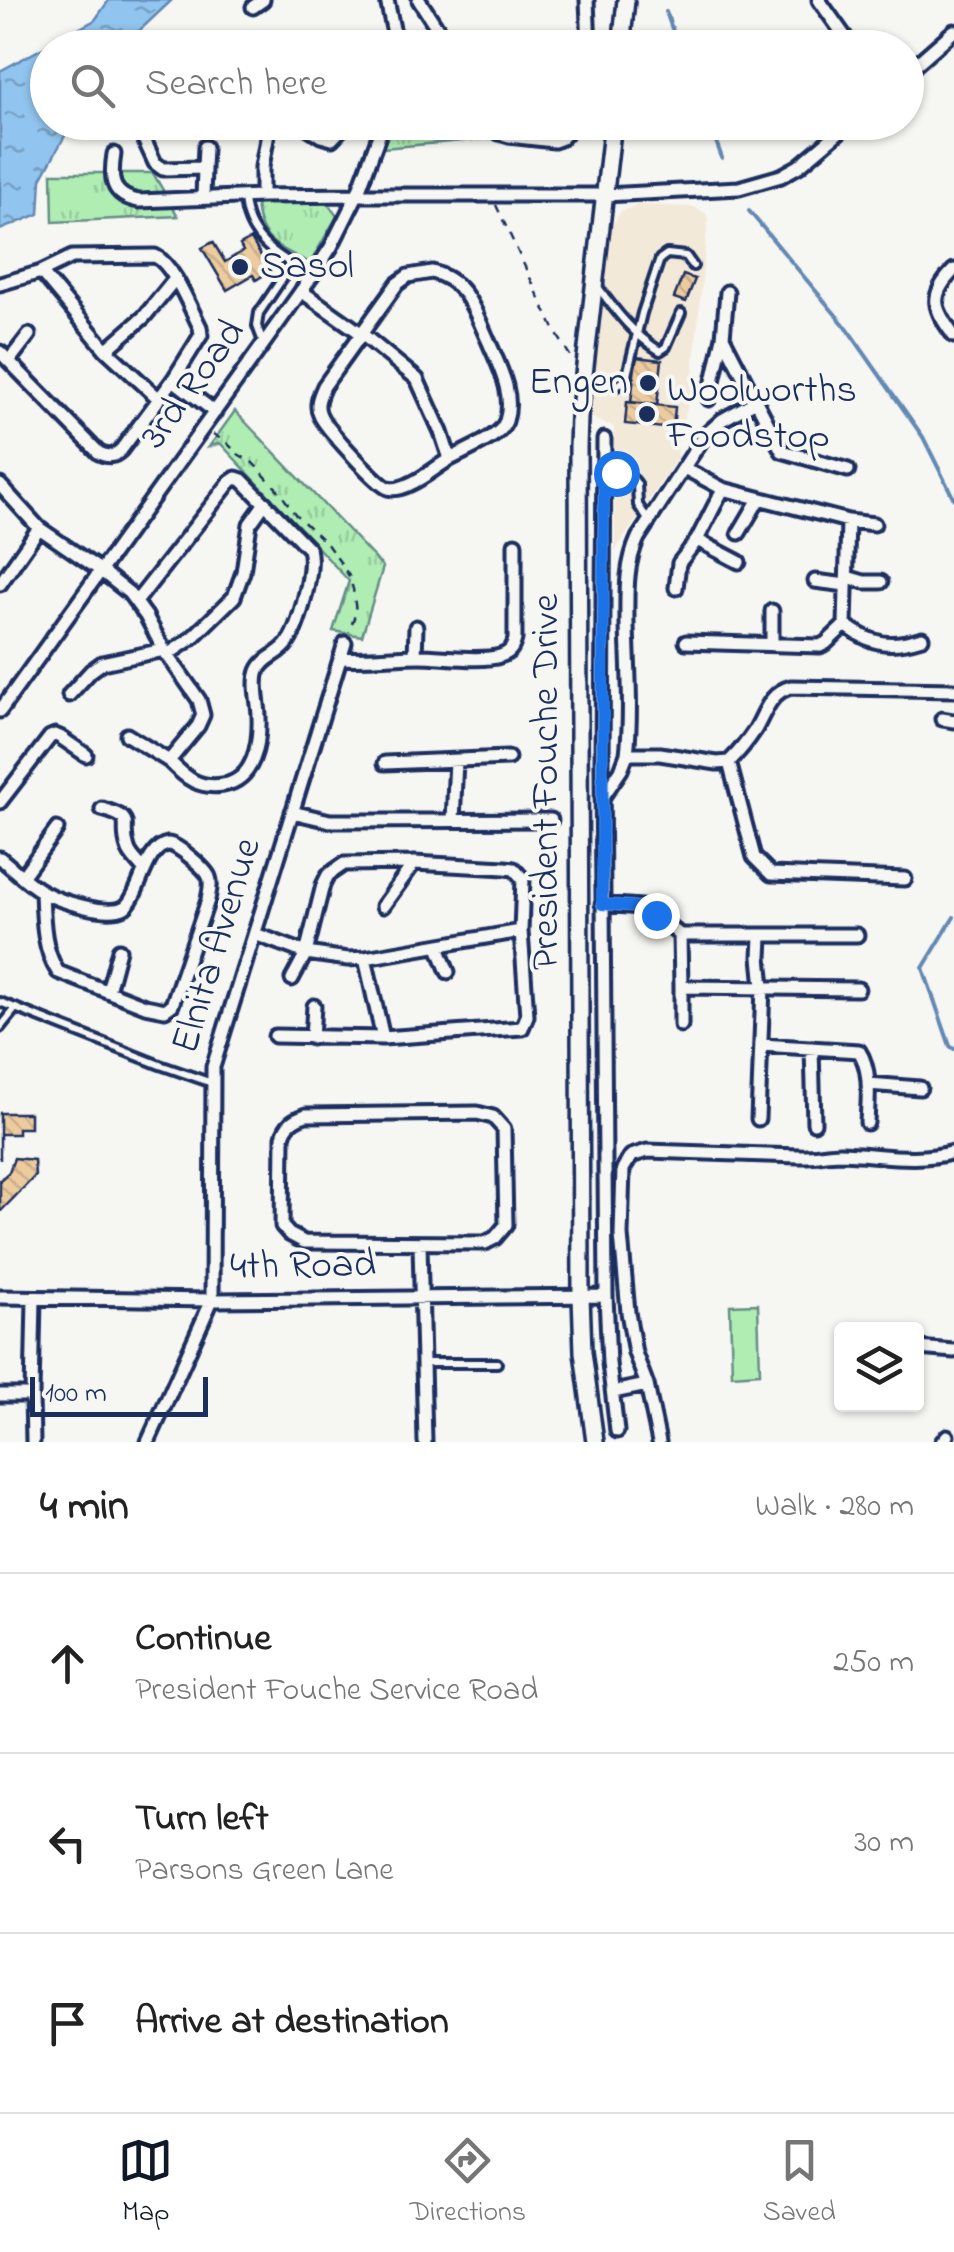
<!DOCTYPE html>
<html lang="en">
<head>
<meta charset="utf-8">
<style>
  body { margin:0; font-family:"Indie Flower",sans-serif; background:#f6f6f6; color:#222 }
  .controls { position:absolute; right:30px; bottom:30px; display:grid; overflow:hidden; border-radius:10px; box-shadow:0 2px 8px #0004 }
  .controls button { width:90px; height:90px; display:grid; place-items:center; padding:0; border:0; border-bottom:2px solid #e0e0e0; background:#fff; color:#222; font:50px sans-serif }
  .scale { position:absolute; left:30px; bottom:25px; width:178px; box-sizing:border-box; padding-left:10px; border:5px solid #1b2f5e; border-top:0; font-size:28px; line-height:35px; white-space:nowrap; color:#1b2f5e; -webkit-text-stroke:8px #f6f6f2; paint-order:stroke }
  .stop { position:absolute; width:30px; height:30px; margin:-22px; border:8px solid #1a73e8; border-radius:50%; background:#fff }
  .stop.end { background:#1a73e8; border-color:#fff; box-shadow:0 2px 10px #0008 }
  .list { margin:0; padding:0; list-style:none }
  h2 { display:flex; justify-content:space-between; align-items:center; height:130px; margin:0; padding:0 40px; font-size:42px }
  h2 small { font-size:32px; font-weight:400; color:#767676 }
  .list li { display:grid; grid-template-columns:65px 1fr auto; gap:30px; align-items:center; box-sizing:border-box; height:180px; padding:0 40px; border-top:2px solid #e0e0e0 }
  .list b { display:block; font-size:38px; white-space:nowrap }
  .list p { margin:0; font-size:32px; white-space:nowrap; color:#767676 }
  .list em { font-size:32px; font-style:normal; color:#767676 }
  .icon { flex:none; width:55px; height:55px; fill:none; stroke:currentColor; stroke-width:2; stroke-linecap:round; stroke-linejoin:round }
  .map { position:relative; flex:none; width:954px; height:1442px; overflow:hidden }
  .search { position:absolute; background:#fff; box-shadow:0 2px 8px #0004; left:30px; right:30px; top:30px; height:110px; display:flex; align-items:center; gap:25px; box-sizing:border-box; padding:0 35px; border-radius:55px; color:#767676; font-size:38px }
  .sheet { height:670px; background:#fff }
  nav { display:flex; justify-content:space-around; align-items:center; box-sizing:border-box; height:140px; border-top:2px solid #e0e0e0; background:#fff; font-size:28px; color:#767676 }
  nav a { display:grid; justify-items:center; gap:5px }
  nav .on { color:#111827 }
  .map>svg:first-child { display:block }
  .built { fill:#f3e9d9 }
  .grass { fill:url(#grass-tufts); stroke:#658e88; stroke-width:2.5 }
  .pitch { fill:#afedb3; stroke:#658e88; stroke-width:2.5 }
  .water { fill:url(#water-ripples); stroke:#6288b4; stroke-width:2.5 }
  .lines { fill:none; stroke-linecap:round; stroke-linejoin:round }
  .stream { stroke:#6288b4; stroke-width:4 }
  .building { fill:url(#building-back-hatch); stroke:#1b2f5e; stroke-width:2.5 }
  .lane-casing { stroke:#1b2f5e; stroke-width:14 }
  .street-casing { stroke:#1b2f5e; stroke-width:19 }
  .secondary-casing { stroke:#1b2f5e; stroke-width:22 }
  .path { stroke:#1b2f5e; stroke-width:2.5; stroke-dasharray:8 8; stroke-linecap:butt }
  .lane { stroke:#f6f6f2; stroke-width:6 }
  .street { stroke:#f6f6f2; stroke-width:11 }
  .secondary { stroke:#f6f6f2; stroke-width:15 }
  .route { stroke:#1a73e8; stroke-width:12 }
  .poi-dot { fill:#1b2f5e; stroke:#f6f6f2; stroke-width:4 }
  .labels { text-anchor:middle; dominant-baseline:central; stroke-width:8; stroke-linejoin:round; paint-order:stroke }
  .poi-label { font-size:40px; fill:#1b2f5e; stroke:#f6f6f2; text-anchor:start }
  .street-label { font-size:40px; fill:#1b2f5e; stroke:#f6f6f2 }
</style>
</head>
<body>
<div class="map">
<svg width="954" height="1442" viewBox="0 0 954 1442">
  <defs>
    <pattern id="grass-tufts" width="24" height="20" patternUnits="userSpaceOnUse" patternTransform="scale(2.5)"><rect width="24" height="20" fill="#afedb3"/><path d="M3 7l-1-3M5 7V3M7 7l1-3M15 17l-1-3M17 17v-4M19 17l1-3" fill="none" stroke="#96cc9c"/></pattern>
    <pattern id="water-ripples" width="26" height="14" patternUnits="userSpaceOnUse" patternTransform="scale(2.5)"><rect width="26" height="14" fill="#91c4ee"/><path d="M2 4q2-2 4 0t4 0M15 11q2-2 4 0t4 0" fill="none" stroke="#76a0c4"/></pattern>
    <pattern id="building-back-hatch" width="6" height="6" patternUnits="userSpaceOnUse" patternTransform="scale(2.5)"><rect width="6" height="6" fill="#edcb9e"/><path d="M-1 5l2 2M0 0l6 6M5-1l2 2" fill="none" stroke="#cbaf8a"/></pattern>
  </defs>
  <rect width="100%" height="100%" fill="#f6f6f2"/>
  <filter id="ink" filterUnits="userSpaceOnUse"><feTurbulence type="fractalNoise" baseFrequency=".01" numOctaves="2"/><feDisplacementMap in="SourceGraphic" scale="20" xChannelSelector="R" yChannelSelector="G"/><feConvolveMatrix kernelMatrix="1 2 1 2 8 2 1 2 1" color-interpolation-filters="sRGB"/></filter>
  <g filter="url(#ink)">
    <!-- built -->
    <path class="built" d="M638 205 694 207 705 213 708 218 691 394 677 443 678 457 615 551 614 427 589 417 611 228 621 211Z"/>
    <!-- grass -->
    <path class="grass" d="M390 123H474L495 138 382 148Z
      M52 173H153L178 216 53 222Z
      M324 199 337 216 310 263C278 247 258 241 256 202Z
      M235 411 383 567 362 636 333 631 349 581 220 443 209 447Z"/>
    <!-- pitch -->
    <path class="pitch" d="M758 1304 760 1373 732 1375 730 1305Z"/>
    <!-- water -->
    <path class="water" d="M109 0H172L122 47 48 48V122L72 123 41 179 39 214 0 230V71L95 20Z"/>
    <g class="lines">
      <!-- stream -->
      <path class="stream" d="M666 12 679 48
        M709 122 722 158
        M749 211 846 327 923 437 954 499
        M954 917 923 968 950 1046 954 1049"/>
    </g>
    <!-- building -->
    <path class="building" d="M251 239 270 271 256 280 253 275 227 290 202 248 213 242 225 262 243 251 240 245Z
      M683 275 695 279 686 302 674 298Z
      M636 357 662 360 657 405 631 402Z
      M627 402 675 407 673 429 625 424Z
      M0 1113H30V1128H18V1134H0V1160Z
      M14 1158 34 1160 35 1176 0 1212V1180L9 1172Z"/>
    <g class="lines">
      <!-- lane casing -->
      <g class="lane-casing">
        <path id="lane" d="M244 197C246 240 278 256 311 275
          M598 287C616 312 634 335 660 351L666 347 681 313
          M263 342 257 326 259 313 292 264
          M584 382 617 386 626 379 642 313 660 259 667 254 686 256 693 266
          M605 471 626 474 634 480 637 484 638 505 649 521
          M0 1002 160 1065 212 1083
          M0 1028 16 1008
          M425 1363H497"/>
      </g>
      <!-- street casing -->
      <g class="street-casing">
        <path id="street" d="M387 0 397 48
          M419 0 450 48
          M587 0 589 48
          M819 0 853 48
          M253 7 263 0
          M206 48 207 46
          M906 73 954 31
          M136 122 155 163 163 169 204 168 203 198
          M299 122 321 136 332 139 348 122
          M487 122 499 133 509 136 554 141 562 138 576 122
          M114 154C110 179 111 196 139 201L262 196 357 195 384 122
          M204 168 205 147
          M262 196V167L270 122
          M954 270C928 296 934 309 954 336
          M41 272 106 350
          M432 272C467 281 474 310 488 340 498 364 515 394 506 421 503 427 502 429 497 433 483 444 465 451 450 459 436 467 424 478 410 484 404 487 395 490 388 488 378 485 324 426 320 415 315 405 320 395 324 386L397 284 408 276Z
          M0 284 41 272 72 257 155 256C174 265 190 308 200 327L201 335 173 380 121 450C114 457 108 457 99 453L0 352
          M301 291 362 334 417 379 441 432 450 459
          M727 292 723 337 756 401
          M9 361 29 335
          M173 380 215 412
          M158 398 106 350 144 317 175 279
          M709 399 723 337
          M604 439 602 765 606 1296 609 1363 617 1431
          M684 468 723 489 848 521 874 524
          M0 485 39 528 100 570 129 593 146 616 164 650 199 700 203 715 198 726 169 761C185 777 198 789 223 785 254 780 260 744 259 717 259 703 253 684 258 671 263 658 278 655 286 645 299 629 315 568 309 549L242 480 236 478 230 482 136 602
          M739 533 759 499
          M697 540 739 562
          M847 577 864 582H881
          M815 581 846 585
          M0 584 39 528
          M676 588 679 563 697 540 723 489
          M845 625C872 645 890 648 922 638
          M686 642 820 646 826 643 845 625 848 521
          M772 645V611
          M167 655 192 638 234 597 243 572 250 524 265 503
          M415 656 416 627
          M340 658C367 660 393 656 420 656 441 656 482 662 500 656 510 653 513 648 515 639V544
          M69 695 91 671 102 663 164 650
          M0 711 312 276 331 247 357 195H605L739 188 781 176 799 166 851 122
          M942 719 954 721
          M127 735 169 761
          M627 754H660L717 763 729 762C739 752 747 742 755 730 765 713 770 692 791 687L954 690
          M729 762 754 857 771 874 905 879
          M385 763 508 758
          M602 798 621 770 627 754C632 711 628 667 627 625 627 595 625 566 638 538L705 435 722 420 756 401 782 451 848 470
          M0 802 50 737 55 735 60 737 86 755
          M102 809C138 819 119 823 128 848 130 856 139 863 144 870
          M292 812 330 821 551 820
          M453 820 456 761
          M0 858C14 869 28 884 43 892 59 901 109 917 125 907 140 896 145 847 168 844 176 843 206 869 209 877 212 884 209 893 208 900L172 1005 165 1010 145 1006 58 972C43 950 43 918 42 892
          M22 877 57 829
          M602 904 641 907 655 915 680 935H857
          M383 906 414 863
          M255 934 306 953 323 885 328 875 344 864 414 863 505 868 514 869 523 879 521 931 527 1016 522 1028 383 1038 275 1036
          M680 935 681 987 858 989
          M438 947 448 972
          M365 958 521 931
          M292 979 306 953 348 959 365 958 383 1038
          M681 987V1025
          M108 991 119 950
          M312 1038 314 1006
          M761 1045 859 1051C872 1071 868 1100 867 1123
          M812 1048 814 1123
          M868 1084 920 1088
          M477 1113 493 1117 504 1129 506 1225 495 1238 485 1243 304 1242 289 1234 282 1226 283 1137C286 1124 294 1119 306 1115Z
          M758 1119 763 987 760 957 761 937
          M420 1244 425 1442
          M0 1297 212 1300 606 1296
          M918 1348 954 1351
          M647 1385 635 1353 628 1312 621 1235 623 1169 631 1156 647 1151 799 1156C813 1157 826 1153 840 1153 879 1154 915 1163 954 1152
          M613 1392 647 1385 659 1442
          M0 1395H32
          M33 1442 32 1395 34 1298
          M148 1442 212 1300 213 1067 345 643
          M942 1442 947 1436"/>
      </g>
      <!-- secondary casing -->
      <g class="secondary-casing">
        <path id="secondary" d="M621 48 626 0
          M595 1442 583 1352 581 1296 578 447 579 418 613 122"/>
      </g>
      <!-- path -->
      <path class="path" d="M496 205 555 331 572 359
        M213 434 226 442 238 454 253 463 279 491 295 514 326 543 340 562 349 576 353 589 356 612 349 632"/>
      <!-- lane -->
      <use href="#lane" class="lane"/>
      <!-- street -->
      <use href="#street" class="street"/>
      <!-- secondary -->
      <use href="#secondary" class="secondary"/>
    </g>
  </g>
  <g class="lines" filter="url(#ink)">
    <!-- route -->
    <path class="route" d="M616 473 604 470 602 904 641 907 656 915"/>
  </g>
  <!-- markers -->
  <g class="poi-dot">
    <circle cx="240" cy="267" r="10"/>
    <circle cx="648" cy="383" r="10"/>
    <circle cx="647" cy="414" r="10"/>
  </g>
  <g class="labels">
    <!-- poi labels -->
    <g class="poi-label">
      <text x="260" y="267">Sasol</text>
      <text x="628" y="383" text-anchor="end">Engen</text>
      <text x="667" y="391">Woolworths<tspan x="667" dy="46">Foodstop</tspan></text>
    </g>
    <!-- street labels -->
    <g class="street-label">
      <text transform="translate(194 385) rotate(-54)">3rd Road</text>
      <text transform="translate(547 782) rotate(-90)">President Fouche Drive</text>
      <text transform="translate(218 946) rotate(-73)">Elnita Avenue</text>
      <text transform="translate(303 1267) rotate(-1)">4th Road</text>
    </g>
  </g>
</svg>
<div class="controls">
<button><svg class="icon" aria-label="layers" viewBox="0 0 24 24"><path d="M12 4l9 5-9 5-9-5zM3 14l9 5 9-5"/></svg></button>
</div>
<div class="scale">100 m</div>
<div class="stop" style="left:616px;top:473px"></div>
<div class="stop end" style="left:656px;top:915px"></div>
<div class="search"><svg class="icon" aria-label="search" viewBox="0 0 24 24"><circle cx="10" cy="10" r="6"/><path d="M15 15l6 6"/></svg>Search here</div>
</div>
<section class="sheet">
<h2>4 min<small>Walk · 280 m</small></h2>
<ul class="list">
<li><svg class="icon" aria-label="ahead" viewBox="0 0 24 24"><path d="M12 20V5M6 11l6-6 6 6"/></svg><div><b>Continue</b><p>President Fouche Service Road</p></div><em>250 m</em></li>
<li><svg class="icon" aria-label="left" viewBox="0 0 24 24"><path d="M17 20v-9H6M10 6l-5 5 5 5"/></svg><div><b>Turn left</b><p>Parsons Green Lane</p></div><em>30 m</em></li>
<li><svg class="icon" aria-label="arrive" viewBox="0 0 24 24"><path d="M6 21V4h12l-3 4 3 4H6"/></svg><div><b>Arrive at destination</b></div></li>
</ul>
</section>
<nav>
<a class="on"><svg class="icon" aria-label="map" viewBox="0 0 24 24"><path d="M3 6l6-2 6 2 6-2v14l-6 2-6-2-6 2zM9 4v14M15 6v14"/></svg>Map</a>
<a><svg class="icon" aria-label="directions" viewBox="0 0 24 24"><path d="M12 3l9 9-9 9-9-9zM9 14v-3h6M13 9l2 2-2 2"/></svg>Directions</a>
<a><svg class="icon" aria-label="saved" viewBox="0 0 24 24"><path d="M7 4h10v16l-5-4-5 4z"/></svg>Saved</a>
</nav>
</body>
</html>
